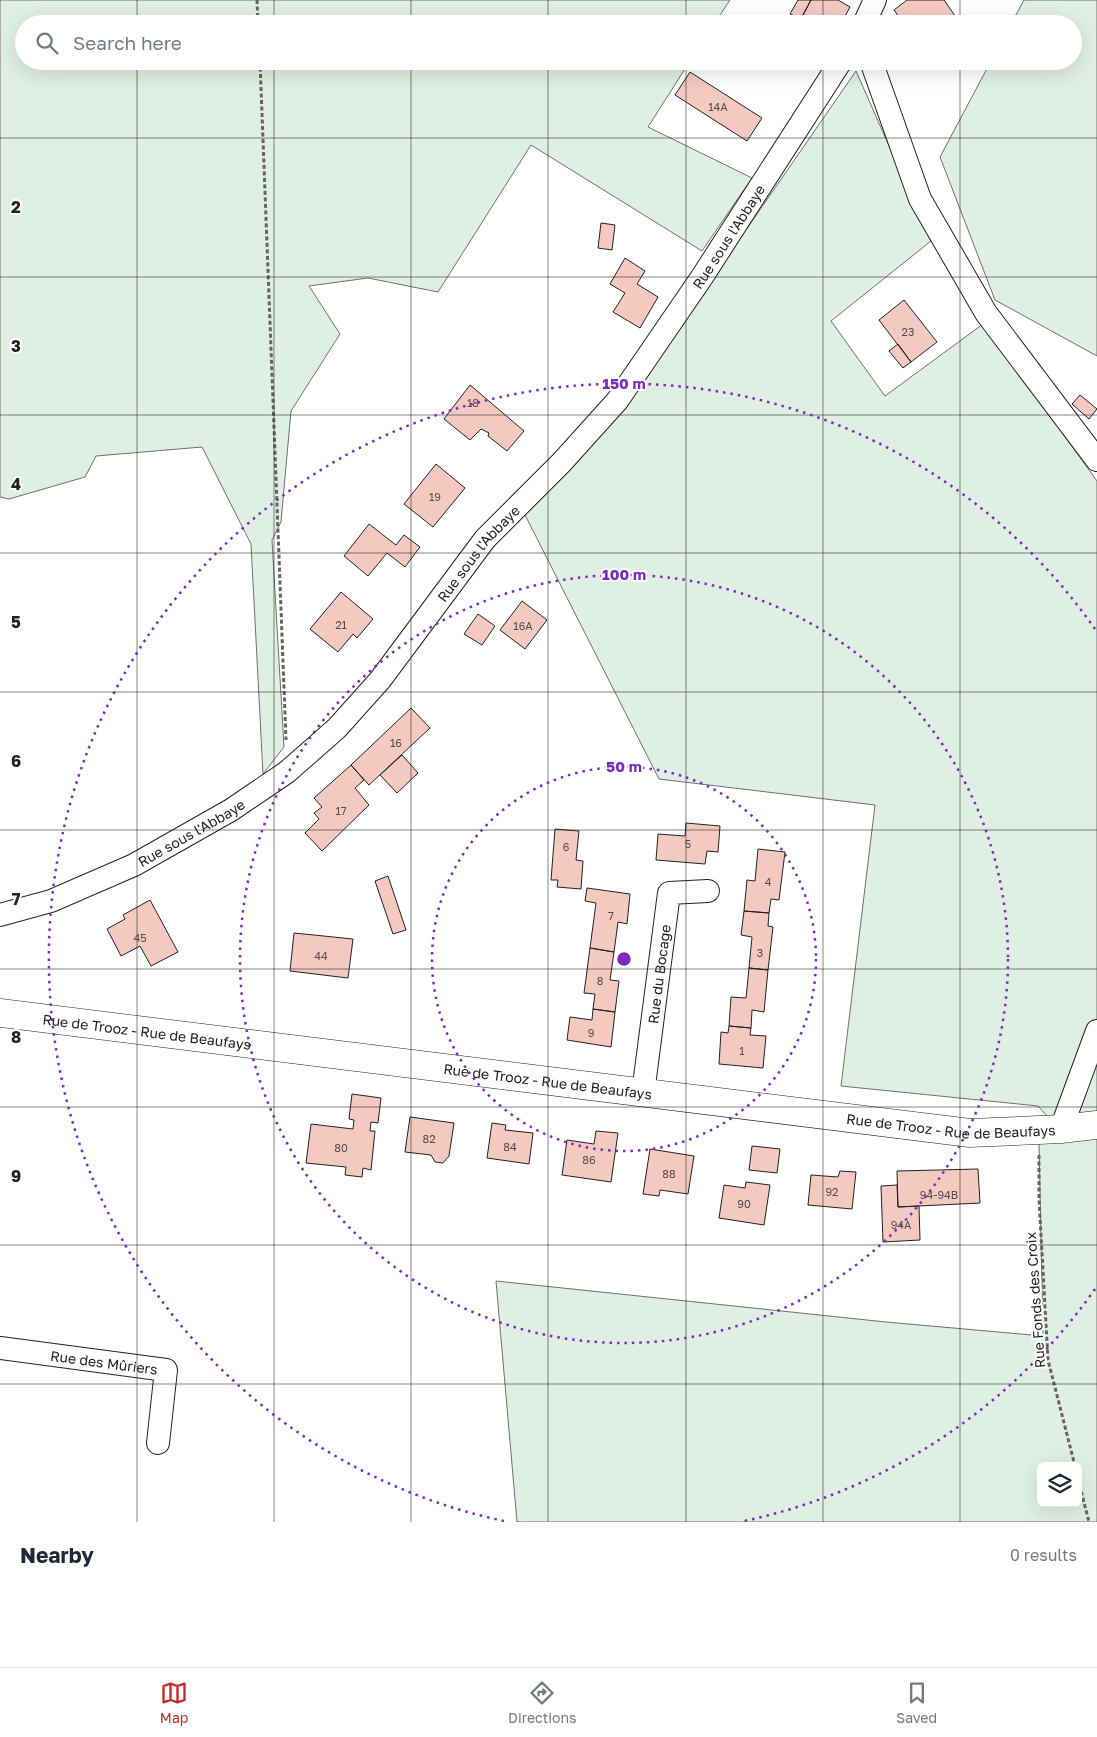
<!DOCTYPE html>
<html lang="en">
<head>
<meta charset="utf-8">
<style>
  body { margin:0; font-family:"Golos Text",sans-serif; background:#f2f2f3; color:#1f2937 }
  .controls { position:absolute; right:15px; bottom:15px; display:grid; overflow:hidden; border-radius:8px; box-shadow:0 5px 20px #0002 }
  .controls button { width:45px; height:45px; display:grid; place-items:center; padding:0; border:0; border-bottom:1px solid #e0e1e3; background:#fff; color:#1f2937; font:25px sans-serif }
  .list { margin:0; padding:0; list-style:none }
  h2 { display:flex; justify-content:space-between; align-items:center; height:65px; margin:0; padding:0 20px; font-size:21px }
  h2 small { font-size:16px; font-weight:400; color:#747a83 }
  .icon { flex:none; width:28px; height:28px; fill:none; stroke:currentColor; stroke-width:2; stroke-linecap:round; stroke-linejoin:round }
  .map { position:relative; flex:none; width:1097px; height:1522px; overflow:hidden }
  .search { position:absolute; background:#fff; box-shadow:0 5px 20px #0002; left:15px; right:15px; top:15px; height:55px; display:flex; align-items:center; gap:12px; box-sizing:border-box; padding:0 18px; border-radius:28px; color:#747a83; font-size:19px }
  .sheet { height:145px; background:#fff }
  nav { display:flex; justify-content:space-around; align-items:center; box-sizing:border-box; height:70px; border-top:1px solid #e0e1e3; background:#fff; font-size:14px; color:#747a83 }
  nav a { display:grid; justify-items:center; gap:2px }
  nav .on { color:#c62828 }
  .map>svg:first-child { display:block }
  .green { fill:#e0efe3; stroke:#6f6f6f; fill-rule:evenodd }
  .building { fill:#f3c9c0; stroke:#222 }
  .lines { fill:none; stroke-linecap:round; stroke-linejoin:round }
  .minor-casing { stroke:#222; stroke-width:24 }
  .tertiary-casing { stroke:#222; stroke-width:29 }
  .path { stroke:#646464; stroke-width:3; stroke-dasharray:4 2.5; stroke-linecap:butt }
  .minor { stroke:#fff; stroke-width:22 }
  .tertiary { stroke:#fff; stroke-width:28 }
  .grid { fill:none; stroke:#222; stroke-width:1; stroke-opacity:0.55 }
  .ring { fill:none; stroke:#7b2cbf; stroke-width:2.5; stroke-dasharray:2.5 5 }
  .labels { text-anchor:middle; dominant-baseline:central; stroke-width:4; stroke-linejoin:round; paint-order:stroke }
  .number-label { font-size:11px; fill:#564c4a }
  .street-label { font-size:14px; fill:#222; stroke:#fff }
  .grid-label { font-size:16px; text-anchor:middle; font-weight:bold; fill:#222; stroke:#fff; stroke-width:4; stroke-linejoin:round; paint-order:stroke }
  .centre { fill:#7b2cbf; stroke:#fff; stroke-width:2.5 }
  .ring-label { font-size:15px; text-anchor:middle; font-weight:bold; fill:#7b2cbf; stroke:#fff; stroke-width:4; stroke-linejoin:round; paint-order:stroke }
</style>
</head>
<body>
<div class="map">
<svg width="1097" height="1522" viewBox="0 0 1097 1522">
  <rect width="100%" height="100%" fill="#fff"/>
  <!-- green -->
  <path class="green" d="M0 0H730L714 24H24V61H690L648 127 752 178 702 251 531 145 438 292 368 278 309 286 340 334 291 411 281 522 272 540 284 747 263 774 251 544 202 447 96 456 85 477 9 499 0 497Z
    M1024 0H1097V356L995 300 940 157 991 61H1073V24H1011Z
    M856 71 931 241 831 321 885 396 983 324 1097 481V1522H517L496 1281 886 1322 1043 1336 1039 1142 1067 1138 1038 1106 841 1086 875 805 659 779 522 509 667 344ZM1041 1466H1078V1503H1041Z"/>
  <!-- building -->
  <path class="building" d="M798 0H811L801 19 790 14Z
    M811 0H838L850 7 841 24H798Z
    M907 0H944L958 20 952 24H904L894 10Z
    M690 72 762 118 747 141 675 95Z
    M601 223 615 225 612 250 598 248Z
    M625 258 645 271 637 284 658 297 640 328 613 312 625 293 610 284Z
    M904 300 937 342 911 362 879 320Z
    M898 344 911 362 903 368 889 351Z
    M470 385 524 431 507 451 488 436 489 433 481 429 470 440 444 419Z
    M1080 395 1097 409 1089 419 1072 404Z
    M436 464 465 488 433 527 404 504Z
    M369 524 396 545 404 535 420 547 405 567 387 553 368 576 344 556Z
    M341 592 373 619 357 638 353 634 338 652 310 629Z
    M522 601 547 620 525 649 500 630Z
    M478 614 495 626 482 645 464 634Z
    M411 708 430 728 369 785 351 765Z
    M402 755 418 773 397 793 380 775Z
    M351 765 364 780 355 788 369 805 322 851 305 833 319 819 314 813 322 807 314 798Z
    M686 823 720 826 718 852 707 851 705 864 656 860 658 834 685 836Z
    M555 829 579 831 576 860 583 861 581 889 557 887 558 880H551Z
    M758 849 785 852 779 900 771 899 769 913 744 911 747 880 755 881Z
    M388 876 406 930 393 934 375 881Z
    M587 888 630 894 627 924 618 922 614 952 590 948 596 903 585 901Z
    M150 900 178 952 151 966 140 946 121 956 107 929 125 919 123 915Z
    M744 911 769 913 768 926 773 927 768 970 749 968 752 937 741 935Z
    M294 933 353 939 348 978 290 971Z
    M590 948 614 952 610 980 619 981 615 1012 593 1009 595 994 584 993Z
    M749 968 768 970 764 1012 752 1010 751 1028 729 1026 731 997 746 998Z
    M593 1009 615 1012 611 1047 567 1040 570 1017 592 1020Z
    M729 1026 751 1028 750 1035 766 1036 763 1068 719 1064 721 1032 728 1033Z
    M352 1094 381 1098 378 1123 371 1122 370 1131H375L371 1170 363 1168 362 1177 345 1175 346 1167 306 1163 311 1124 353 1129 354 1120 349 1119Z
    M410 1117 454 1123 449 1156 443 1163 435 1162 431 1155 405 1152Z
    M492 1123 506 1125 505 1130 533 1133 529 1164 487 1158Z
    M596 1131 618 1133 611 1182 562 1175 567 1140 594 1144Z
    M752 1146 780 1149 777 1173 749 1170Z
    M650 1149 694 1156 688 1194 660 1190 659 1196 643 1194Z
    M978 1169 980 1203 898 1207 897 1171Z
    M840 1171 856 1172 852 1209 808 1205 811 1175 838 1177Z
    M746 1182 770 1185 764 1225 719 1218 724 1185 745 1188Z
    M897 1185 898 1207 919 1206 920 1240 883 1242 881 1186Z"/>
  <g class="lines">
    <!-- minor casing -->
    <g class="minor-casing">
      <g id="minor">
        <path d="M864 24 875 0"/>
        <path d="M871 61 920 199 986 313 1097 460"/>
        <path id="s1" d="M0 915 51 901 134 865 231 810 287 772 337 728 380 680 485 539 562 462 617 401 702 277 841 61"/>
        <path id="s2" d="M643 1093 669 893 708 891"/>
        <path d="M1061 1129 1097 1031"/>
        <path id="s3" d="M0 1348 166 1370 158 1443"/>
      </g>
    </g>
    <!-- tertiary casing -->
    <g class="tertiary-casing">
      <g id="tertiary">
        <path id="s4" d="M0 1013 970 1133 1061 1129 1097 1125"/>
      </g>
    </g>
    <!-- path -->
    <path class="path" d="M257 0 258 24
      M260 61 286 740
      M1039 1155V1199L1048 1360 1075 1466
      M1078 1479 1089 1522"/>
    <!-- minor -->
    <use href="#minor" class="minor"/>
    <!-- tertiary -->
    <use href="#tertiary" class="tertiary"/>
  </g>
  <!-- grid -->
  <path class="grid" d="M137 0V24M274 0V24M411 0V24M548 0V24M686 0V24M823 0V24M960 0V24M137 61V1522M274 61V1522M411 61V1522M548 61V1522M686 61V1522M823 61V1522M960 61V1522M0 138H1097M0 277H1097M0 415H1097M0 553H1097M0 692H1097M0 830H1097M0 969H1097M0 1107H1097M0 1245H1097M0 1384H1097"/>
  <!-- distance rings -->
  <g class="ring">
    <circle cx="624" cy="959" r="192"/>
    <circle cx="624" cy="959" r="384"/>
    <path d="M1095 1289A575 575 0 0 1 744 1521M504 1521A575 575 0 1 1 1095 629"/>
  </g>
  <g class="labels">
    <!-- number labels -->
    <g class="number-label">
      <text x="718" y="106">14A</text>
      <text x="908" y="331">23</text>
      <text x="473" y="402">18</text>
      <text x="435" y="496">19</text>
      <text x="341" y="624">21</text>
      <text x="523" y="625">16A</text>
      <text x="396" y="742">16</text>
      <text x="341" y="810">17</text>
      <text x="688" y="843">5</text>
      <text x="566" y="846">6</text>
      <text x="768" y="881">4</text>
      <text x="611" y="915">7</text>
      <text x="140" y="937">45</text>
      <text x="760" y="952">3</text>
      <text x="321" y="955">44</text>
      <text x="600" y="980">8</text>
      <text x="591" y="1032">9</text>
      <text x="742" y="1050">1</text>
      <text x="429" y="1138">82</text>
      <text x="510" y="1146">84</text>
      <text x="341" y="1147">80</text>
      <text x="589" y="1159">86</text>
      <text x="669" y="1173">88</text>
      <text x="832" y="1191">92</text>
      <text x="939" y="1194">94-94B</text>
      <text x="744" y="1203">90</text>
      <text x="901" y="1224">94A</text>
    </g>
    <!-- street labels -->
    <g class="street-label">
      <text stroke="none"><textPath href="#s1" startOffset="1019">Rue sous l'Abbaye</textPath></text>
      <text stroke="none"><textPath href="#s1" startOffset="614">Rue sous l'Abbaye</textPath></text>
      <text stroke="none"><textPath href="#s1" startOffset="209">Rue sous l'Abbaye</textPath></text>
      <text stroke="none"><textPath href="#s2" startOffset="120">Rue du Bocage</textPath></text>
      <text stroke="none"><textPath href="#s4" startOffset="148">Rue de Trooz - Rue de Beaufays</textPath></text>
      <text stroke="none"><textPath href="#s4" startOffset="552">Rue de Trooz - Rue de Beaufays</textPath></text>
      <text stroke="none"><textPath href="#s4" startOffset="958">Rue de Trooz - Rue de Beaufays</textPath></text>
      <text transform="translate(1035 1300) rotate(-94)">Rue Fonds des Croix</text>
      <text stroke="none"><textPath href="#s3" startOffset="105">Rue des Mûriers</textPath></text>
    </g>
  </g>
  <g class="grid-label">
    <text x="16" y="213">2</text>
    <text x="16" y="352">3</text>
    <text x="16" y="490">4</text>
    <text x="16" y="628">5</text>
    <text x="16" y="767">6</text>
    <text x="16" y="905">7</text>
    <text x="16" y="1043">8</text>
    <text x="16" y="1182">9</text>
  </g>
  <circle cx="624" cy="959" r="8" class="centre"/>
  <g class="ring-label">
    <text x="624" y="389">150 m</text>
    <text x="624" y="580">100 m</text>
    <text x="624" y="772">50 m</text>
  </g>
</svg>
<div class="controls">
<button><svg class="icon" aria-label="layers" viewBox="0 0 24 24"><path d="M12 4l9 5-9 5-9-5zM3 14l9 5 9-5"/></svg></button>
</div>
<div class="search"><svg class="icon" aria-label="search" viewBox="0 0 24 24"><circle cx="10" cy="10" r="6"/><path d="M15 15l6 6"/></svg>Search here</div>
</div>
<section class="sheet">
<h2>Nearby<small>0 results</small></h2>
<ul class="list">
</ul>
</section>
<nav>
<a class="on"><svg class="icon" aria-label="map" viewBox="0 0 24 24"><path d="M3 6l6-2 6 2 6-2v14l-6 2-6-2-6 2zM9 4v14M15 6v14"/></svg>Map</a>
<a><svg class="icon" aria-label="directions" viewBox="0 0 24 24"><path d="M12 3l9 9-9 9-9-9zM9 14v-3h6M13 9l2 2-2 2"/></svg>Directions</a>
<a><svg class="icon" aria-label="saved" viewBox="0 0 24 24"><path d="M7 4h10v16l-5-4-5 4z"/></svg>Saved</a>
</nav>
</body>
</html>
